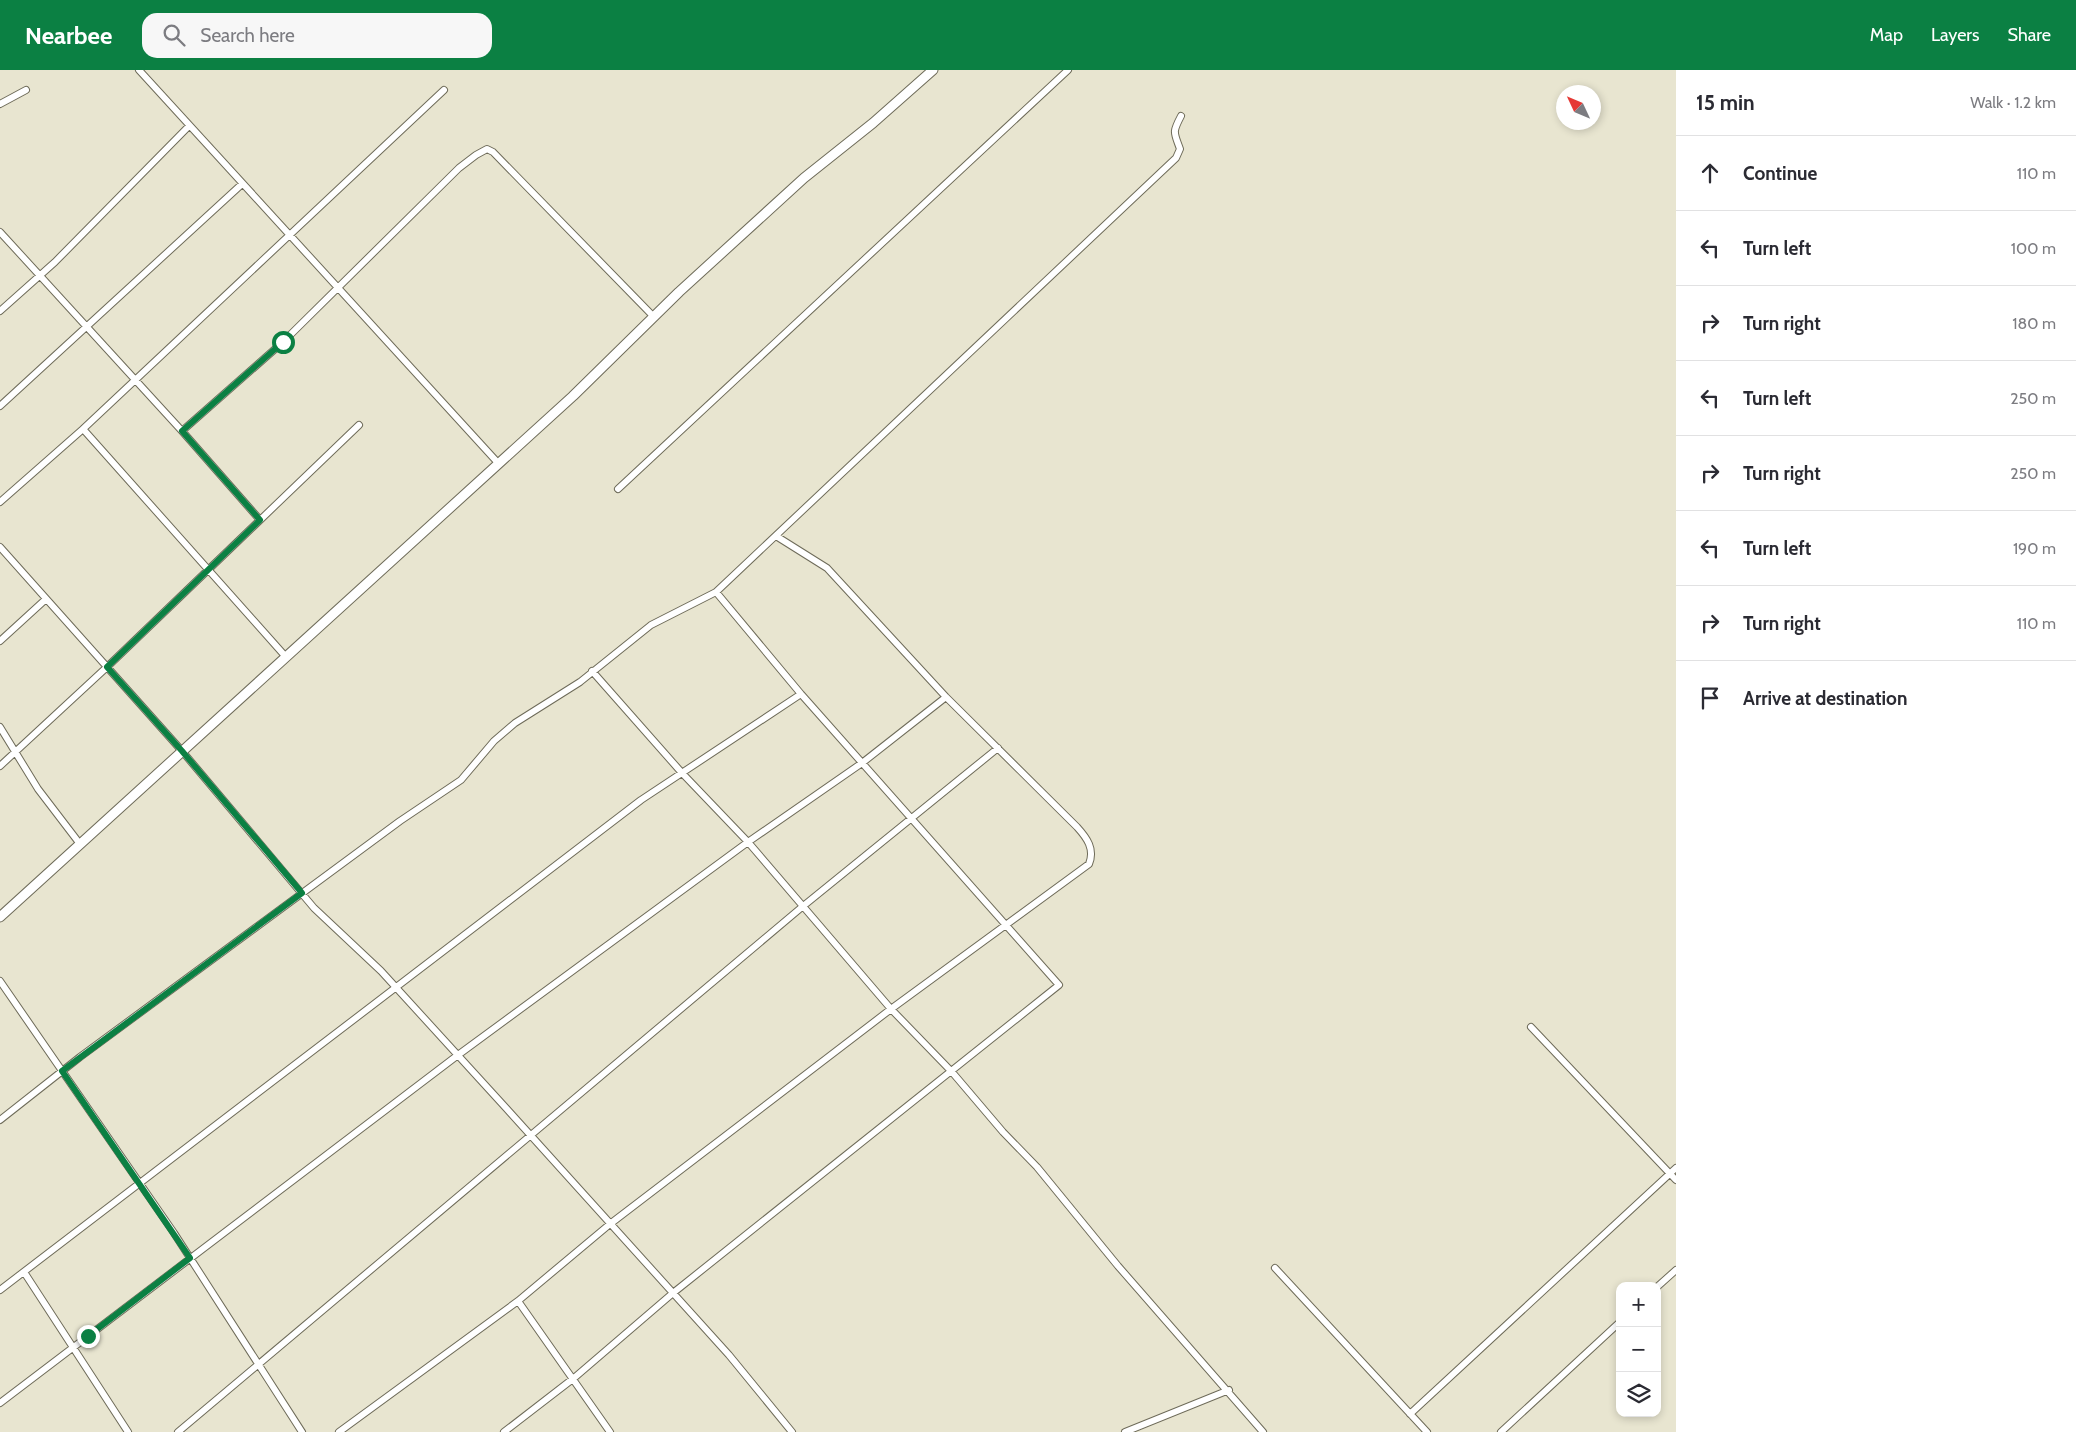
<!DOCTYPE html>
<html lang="en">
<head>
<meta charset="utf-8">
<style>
  body { margin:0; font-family:Cabin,sans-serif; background:#f7f7f7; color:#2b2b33 }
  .controls { position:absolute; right:15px; bottom:15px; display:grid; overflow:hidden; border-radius:10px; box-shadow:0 2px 8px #0003 }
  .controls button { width:45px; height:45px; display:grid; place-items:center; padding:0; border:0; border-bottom:1px solid #e1e1e2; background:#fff; color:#2b2b33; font:25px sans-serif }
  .compass { position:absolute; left:1556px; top:15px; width:45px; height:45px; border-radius:50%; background:#fff; box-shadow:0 2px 8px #0003; rotate:314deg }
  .stop { position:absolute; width:15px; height:15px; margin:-11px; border:4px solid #0b8043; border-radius:50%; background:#fff }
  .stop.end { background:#0b8043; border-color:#fff; box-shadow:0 1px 5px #0008 }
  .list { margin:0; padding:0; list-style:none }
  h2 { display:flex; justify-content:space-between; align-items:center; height:65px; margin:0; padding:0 20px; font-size:21px }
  h2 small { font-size:16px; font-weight:400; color:#7c7c81 }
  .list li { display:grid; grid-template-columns:32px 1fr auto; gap:15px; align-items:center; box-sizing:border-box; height:75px; padding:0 20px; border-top:1px solid #e1e1e2 }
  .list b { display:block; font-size:19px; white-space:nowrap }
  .list em { font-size:16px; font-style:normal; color:#7c7c81 }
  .icon { flex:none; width:28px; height:28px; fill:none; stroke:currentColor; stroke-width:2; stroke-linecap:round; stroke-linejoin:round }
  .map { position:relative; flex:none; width:1676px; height:1362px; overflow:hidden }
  header { display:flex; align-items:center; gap:30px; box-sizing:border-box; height:70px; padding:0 25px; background:#0b8043; color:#fff }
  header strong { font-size:24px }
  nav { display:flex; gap:28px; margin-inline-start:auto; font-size:18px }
  .search { width:350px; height:45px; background:#f7f7f7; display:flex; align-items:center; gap:12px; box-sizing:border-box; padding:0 18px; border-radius:15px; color:#7c7c81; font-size:19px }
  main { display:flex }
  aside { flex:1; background:#fff }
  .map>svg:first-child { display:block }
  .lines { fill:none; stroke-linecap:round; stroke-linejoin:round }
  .minor-casing { stroke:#6e6b59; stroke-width:8 }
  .tertiary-casing { stroke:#6e6b59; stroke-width:11 }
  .minor { stroke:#fff; stroke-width:6 }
  .tertiary { stroke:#fff; stroke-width:9 }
  .route { stroke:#0b8043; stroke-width:6 }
</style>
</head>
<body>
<header>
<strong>Nearbee</strong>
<div class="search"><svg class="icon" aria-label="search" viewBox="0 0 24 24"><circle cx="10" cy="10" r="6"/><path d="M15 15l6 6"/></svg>Search here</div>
<nav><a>Map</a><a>Layers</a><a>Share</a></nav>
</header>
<main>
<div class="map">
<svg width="1676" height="1362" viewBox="0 0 1676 1362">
  <rect width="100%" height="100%" fill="#e8e5d0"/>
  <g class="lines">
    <!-- minor casing -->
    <g class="minor-casing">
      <path id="minor" d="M139 0 499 394
        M0 34 26 20
        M0 162 182 361 260 450
        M0 241 55 192 189 56
        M0 336 242 114
        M83 359 286 587
        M182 361 283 272 459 98 476 85 487 79 493 82 654 247
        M618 419 1068 0
        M0 432 83 359 444 20
        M0 477 182 681 314 838 381 901 506 1038 729 1285 792 1362
        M716 522 1176 88 1180 79C1174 62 1172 63 1181 46
        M0 571 46 529
        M592 601 682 703 748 772 891 939 952 1002 1003 1062 1037 1097 1118 1196 1263 1362
        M0 657 38 719 80 774
        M0 696 107 597 359 355
        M0 911 174 1163 302 1362
        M1531 957 1676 1110
        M0 1050 80 987 400 751 461 710 494 671 515 653 580 612 651 555 716 522 801 624 1059 915 673 1223 574 1308 504 1362
        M1275 1198 1427 1362
        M24 1202 128 1362
        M1657 1217 1676 1200
        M0 1220 641 730 801 624
        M518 1231 610 1362
        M0 1333 458 985 748 772 862 693 946 627
        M1410 1344 1676 1098
        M178 1362 802 837 998 678
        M339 1362 518 1231 610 1154 891 939 1089 794C1095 779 1087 768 1077 757L946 627 827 498 776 466
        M1125 1362 1229 1320
        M1501 1362 1620 1252"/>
    </g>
    <!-- tertiary casing -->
    <g class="tertiary-casing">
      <path id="tertiary" d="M0 847 573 326 679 222 804 108 873 53 933 0"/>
    </g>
    <!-- minor -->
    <use href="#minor" class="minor"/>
    <!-- tertiary -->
    <use href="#tertiary" class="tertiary"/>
  </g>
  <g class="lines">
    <!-- route -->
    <path class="route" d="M88 1266 190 1188 62 1001 302 823 182 681 107 597 260 450 182 361 283 272"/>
  </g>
</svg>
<div class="controls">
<button>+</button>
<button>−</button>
<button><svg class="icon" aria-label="layers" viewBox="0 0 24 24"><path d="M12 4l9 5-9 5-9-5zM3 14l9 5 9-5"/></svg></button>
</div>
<svg class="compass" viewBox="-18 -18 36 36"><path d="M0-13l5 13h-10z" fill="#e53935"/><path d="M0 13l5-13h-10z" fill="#7c7c81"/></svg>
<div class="stop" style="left:283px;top:272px"></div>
<div class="stop end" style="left:88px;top:1266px"></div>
</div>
<aside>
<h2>15 min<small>Walk · 1.2 km</small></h2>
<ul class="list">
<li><svg class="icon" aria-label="ahead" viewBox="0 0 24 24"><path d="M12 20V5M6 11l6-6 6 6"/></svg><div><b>Continue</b></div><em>110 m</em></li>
<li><svg class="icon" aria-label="left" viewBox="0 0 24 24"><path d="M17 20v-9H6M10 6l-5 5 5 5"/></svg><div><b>Turn left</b></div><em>100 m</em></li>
<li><svg class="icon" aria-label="right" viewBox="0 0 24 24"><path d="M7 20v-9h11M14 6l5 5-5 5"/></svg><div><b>Turn right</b></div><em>180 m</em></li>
<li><svg class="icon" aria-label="left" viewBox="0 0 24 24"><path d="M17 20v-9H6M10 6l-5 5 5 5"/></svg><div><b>Turn left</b></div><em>250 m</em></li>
<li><svg class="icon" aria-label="right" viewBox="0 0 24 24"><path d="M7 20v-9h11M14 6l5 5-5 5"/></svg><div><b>Turn right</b></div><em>250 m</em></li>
<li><svg class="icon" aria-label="left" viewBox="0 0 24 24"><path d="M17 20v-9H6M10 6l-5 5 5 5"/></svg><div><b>Turn left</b></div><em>190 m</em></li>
<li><svg class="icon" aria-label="right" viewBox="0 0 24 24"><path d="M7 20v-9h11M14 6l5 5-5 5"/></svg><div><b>Turn right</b></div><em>110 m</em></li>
<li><svg class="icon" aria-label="arrive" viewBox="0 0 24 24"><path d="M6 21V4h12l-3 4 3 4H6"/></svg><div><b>Arrive at destination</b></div></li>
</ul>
</aside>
</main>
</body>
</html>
